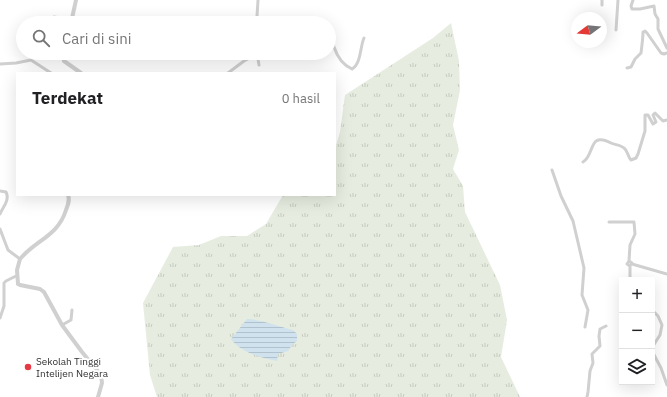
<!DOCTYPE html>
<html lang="id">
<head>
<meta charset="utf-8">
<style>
  body { margin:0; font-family:"IBM Plex Sans",sans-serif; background:#f6f6f6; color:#202124 }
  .controls { position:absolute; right:12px; bottom:12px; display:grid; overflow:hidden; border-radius:0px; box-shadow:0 4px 16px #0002 }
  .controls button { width:36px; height:36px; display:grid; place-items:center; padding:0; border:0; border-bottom:1px solid #e0e0e0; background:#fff; color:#202124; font:20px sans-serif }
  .compass { position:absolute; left:571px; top:12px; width:36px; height:36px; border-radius:50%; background:#fff; box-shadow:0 4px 16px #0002; rotate:254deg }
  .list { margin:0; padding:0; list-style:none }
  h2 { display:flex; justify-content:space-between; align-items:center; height:52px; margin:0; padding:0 16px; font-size:17px }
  h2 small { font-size:13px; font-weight:400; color:#757577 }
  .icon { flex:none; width:22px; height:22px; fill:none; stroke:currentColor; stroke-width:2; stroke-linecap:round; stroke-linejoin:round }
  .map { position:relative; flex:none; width:667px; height:397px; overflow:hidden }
  .search { position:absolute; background:#fff; box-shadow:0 4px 16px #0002; left:16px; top:16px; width:320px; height:44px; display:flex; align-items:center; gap:10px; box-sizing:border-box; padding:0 14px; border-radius:22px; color:#757577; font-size:15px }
  .panel { position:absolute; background:#fff; box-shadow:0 4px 16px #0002; left:16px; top:72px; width:320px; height:124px; border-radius:0px }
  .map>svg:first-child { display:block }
  .grass { fill:url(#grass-tufts) }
  .water { fill:url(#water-rules) }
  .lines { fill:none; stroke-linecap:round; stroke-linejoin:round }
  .minor { stroke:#d0d0d0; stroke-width:3 }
  .tertiary { stroke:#d0d0d0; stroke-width:4 }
  .poi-dot { fill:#e63946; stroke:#fff; stroke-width:1.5 }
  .labels { text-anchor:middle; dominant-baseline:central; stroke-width:4; stroke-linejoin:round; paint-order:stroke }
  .poi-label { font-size:10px; fill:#333; stroke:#fff; text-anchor:start }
</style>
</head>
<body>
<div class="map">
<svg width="667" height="397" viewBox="0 0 667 397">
  <defs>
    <pattern id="grass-tufts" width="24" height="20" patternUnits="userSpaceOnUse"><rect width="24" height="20" fill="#e6ecdf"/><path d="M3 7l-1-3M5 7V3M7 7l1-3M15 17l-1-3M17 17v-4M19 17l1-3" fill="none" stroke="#c6cbc0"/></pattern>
    <pattern id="water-rules" width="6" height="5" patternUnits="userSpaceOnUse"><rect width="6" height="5" fill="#cfe2ee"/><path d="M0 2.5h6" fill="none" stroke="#b2c2cd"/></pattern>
  </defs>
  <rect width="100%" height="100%" fill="#fff"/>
  <!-- grass -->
  <path class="grass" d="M451 23 459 61 460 90 453 125 459 150 453 169 463 186 465 212 500 285 507 320 501 357 520 397H157L150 375 143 303 173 247 199 245 221 236H247L266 224 283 195H335V149L340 132 345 95 433 38Z"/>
  <!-- water -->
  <path class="water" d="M247 319C258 319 281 327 293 330L297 334V341L292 345 288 351 278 354 277 361C261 358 240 352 231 339Z"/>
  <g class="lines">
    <!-- minor -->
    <path class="minor" d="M258 0 257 16 258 23
      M602 0V5
      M633 0 631 6 632 9H640L654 6 655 14 658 19V29L667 48
      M54 17 60 18 63 23
      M295 18 297 23
      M616 30 618 0
      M329 34C332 38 332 42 334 47 337 56 343 65 352 69 361 64 360 47 364 38
      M257 53 259 65
      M0 64 16 63 31 60 51 73
      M627 68 631 67 635 59 641 53C642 45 643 38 643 32L645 31 647 33 661 53 664 54 667 53
      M228 73 244 61 257 54
      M583 162C595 155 588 131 611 143 615 145 622 145 625 149 628 152 628 157 631 160L636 158 638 154 645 131V115H648L653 124 656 122 653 115 655 113 663 121 667 120
      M552 170 561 196 573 221 584 268 582 295 588 310 585 327
      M0 191 6 192C10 200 3 207 0 214
      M609 222H634L635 234 630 245 629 261 627 264 630 266 632 263 629 261
      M0 229 8 250 20 259
      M632 264 667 274
      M630 266V280
      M652 310 658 316 662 325 660 335 653 346 652 351 661 368 667 385
      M0 318 4 306V283L6 281 16 276
      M62 325 71 320 72 310
      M587 397 588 392 590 371 593 363 592 354 600 346 599 336 600 329 606 326"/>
    <!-- tertiary -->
    <path class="tertiary" d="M71 23 76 0
      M62 53 64 61 81 73
      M68 195C70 200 68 205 66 210 58 236 36 240 20 259L17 270 18 284 20 285 40 289 44 292 62 325 82 352 101 375 102 383 98 397"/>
  </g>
  <!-- markers -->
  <circle class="poi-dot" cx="28" cy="367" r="4"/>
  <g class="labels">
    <!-- poi labels -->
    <g class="poi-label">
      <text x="36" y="361">Sekolah Tinggi<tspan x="36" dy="12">Intelijen Negara</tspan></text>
    </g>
  </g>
</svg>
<div class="controls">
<button>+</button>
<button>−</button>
<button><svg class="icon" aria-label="layers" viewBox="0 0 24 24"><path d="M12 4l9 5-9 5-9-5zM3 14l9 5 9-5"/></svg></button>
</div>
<svg class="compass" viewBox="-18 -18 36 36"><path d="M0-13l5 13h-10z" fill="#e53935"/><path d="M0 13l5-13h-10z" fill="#757577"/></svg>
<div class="search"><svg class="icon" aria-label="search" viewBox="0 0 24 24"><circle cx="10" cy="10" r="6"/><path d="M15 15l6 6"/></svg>Cari di sini</div>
<section class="panel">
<h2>Terdekat<small>0 hasil</small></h2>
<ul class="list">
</ul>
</section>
</div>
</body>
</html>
